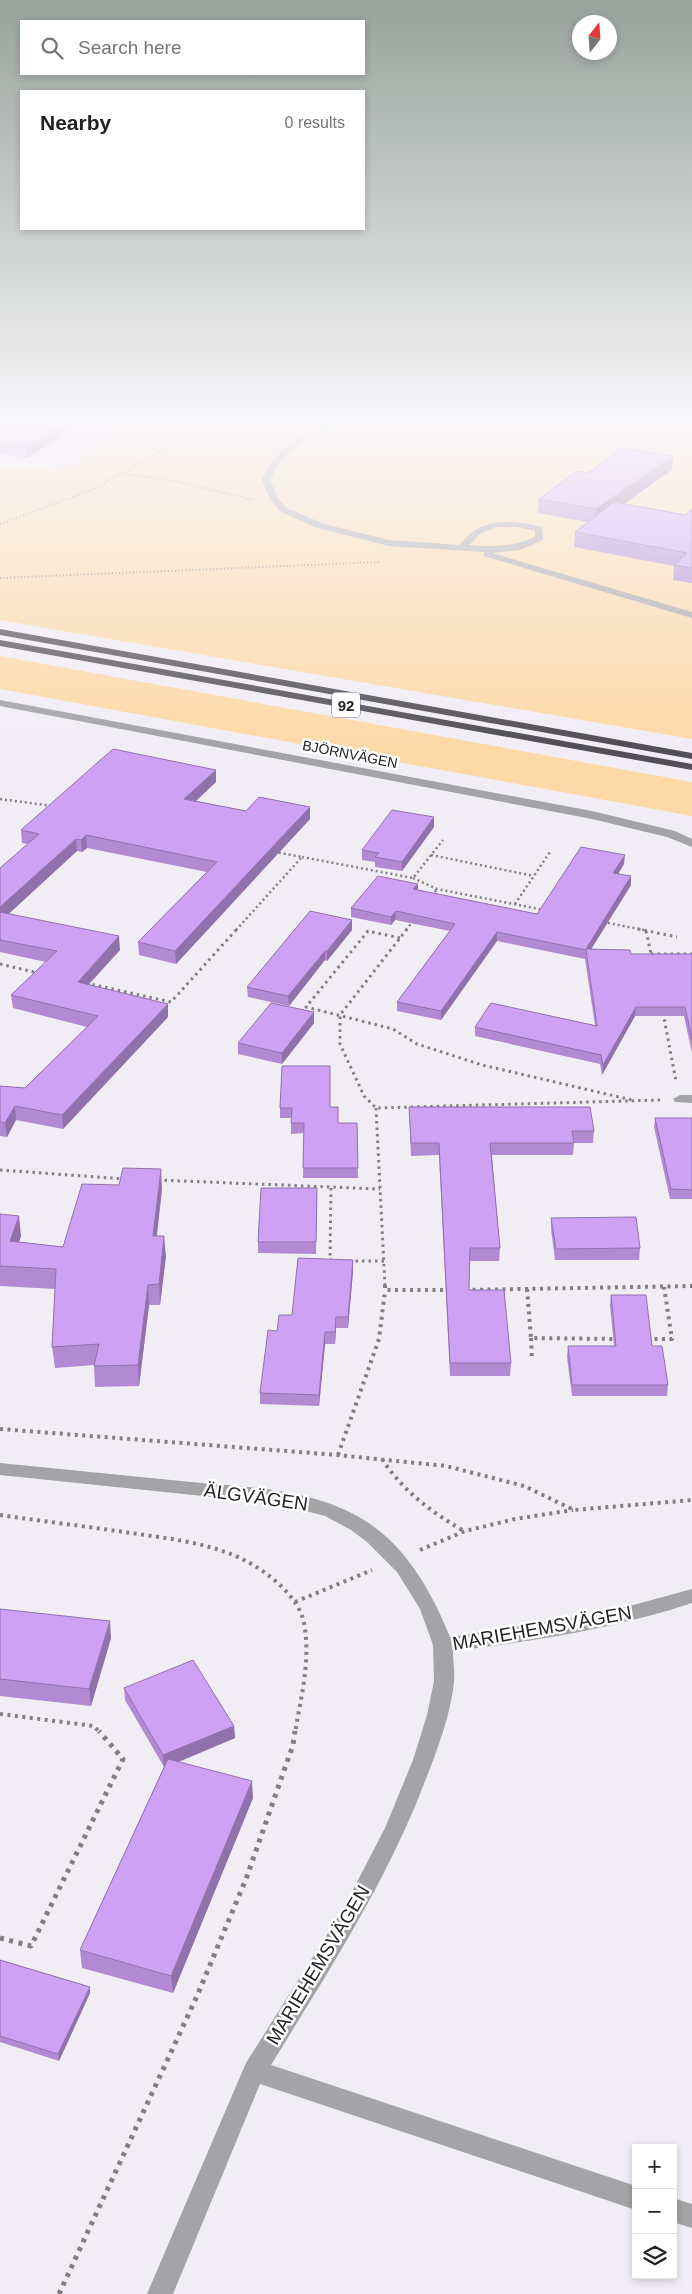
<!DOCTYPE html>
<html lang="en">
<head>
<meta charset="utf-8">
<style>
  body { margin:0; font-family:Arial,sans-serif; background:#f2f2f2; color:#222 }
  .controls { position:absolute; right:15px; bottom:15px; display:grid; overflow:hidden; border-radius:0px; box-shadow:0 2px 8px #0003 }
  .controls button { width:45px; height:45px; display:grid; place-items:center; padding:0; border:0; border-bottom:1px solid #e0e0e0; background:#fff; color:#222; font:25px sans-serif }
  .compass { position:absolute; left:572px; top:15px; width:45px; height:45px; border-radius:50%; background:#fff; box-shadow:0 2px 8px #0003; rotate:17deg }
  .list { margin:0; padding:0; list-style:none }
  h2 { display:flex; justify-content:space-between; align-items:center; height:65px; margin:0; padding:0 20px; font-size:21px }
  h2 small { font-size:16px; font-weight:400; color:#767676 }
  .icon { flex:none; width:28px; height:28px; fill:none; stroke:currentColor; stroke-width:2; stroke-linecap:round; stroke-linejoin:round }
  .map { position:relative; flex:none; width:692px; height:2294px; overflow:hidden }
  .search { position:absolute; background:#fff; box-shadow:0 2px 8px #0003; left:20px; top:20px; width:345px; height:55px; display:flex; align-items:center; gap:12px; box-sizing:border-box; padding:0 18px; border-radius:0px; color:#767676; font-size:19px }
  .panel { position:absolute; background:#fff; box-shadow:0 2px 8px #0003; left:20px; top:90px; width:345px; height:140px; border-radius:0px }
  .map>svg:first-child { display:block }
  .built { fill:#e7dfee }
  .green { fill:#fdd9a7 }
  .lines { fill:none; stroke-linecap:round; stroke-linejoin:round }
  .path-far4 { stroke:#827f84; stroke-width:2; stroke-dasharray:1 2.5; stroke-linecap:butt }
  .path-far3 { stroke:#827f84; stroke-width:2.5; stroke-dasharray:2 3; stroke-linecap:butt }
  .path-far2 { stroke:#827f84; stroke-width:3; stroke-dasharray:2.5 4; stroke-linecap:butt }
  .path-far1 { stroke:#827f84; stroke-width:4; stroke-dasharray:3 4.5; stroke-linecap:butt }
  .path { stroke:#827f84; stroke-width:5; stroke-dasharray:4 5.5; stroke-linecap:butt }
  .minor { fill:#a4a3a6; fill-rule:evenodd }
  .highway { fill:#514e55; fill-rule:evenodd }
  .wall { fill:#b28ad3 }
  .shaded-wall { fill:#9171ac }
  .building { fill:#cfa1f5; stroke:#9171ac }
  .labels { text-anchor:middle; dominant-baseline:central; stroke-width:5; stroke-linejoin:round; paint-order:stroke }
  .far-street-label { font-size:14px; fill:#242325; stroke:#fff }
  .shield { fill:#fff; stroke:#666566; stroke-width:1 }
  .shield-label { font-size:15px; font-weight:bold; fill:#242325 }
  .near-street-label { font-size:19px; fill:#242325; stroke:#fff }
</style>
</head>
<body>
<div class="map">
<svg width="692" height="2294" viewBox="0 0 692 2294">
  <rect width="100%" height="100%" fill="#f1edf5"/>
  <!-- built -->
  <path class="built" d="M0 422H135L68 468 0 458Z"/>
  <!-- green -->
  <path class="green" d="M135 422H692V739L0 620V468H68Z
    M0 656 692 782V816L0 689Z"/>
  <g class="lines">
    <!-- path-far4 -->
    <path class="path-far4" d="M124 474 175 481 254 500
      M0 524 94 489 192 433 217 422
      M0 578 381 562"/>
    <!-- path-far3 -->
    <path class="path-far3" d="M0 799 52 806
      M431 855 534 876
      M302 857 413 878 443 840
      M413 878 437 889 544 910
      M432 896 437 889
      M515 904 550 852
      M603 922 644 930
      M236 930 302 857 276 852
      M406 930 413 921"/>
    <!-- path-far2 -->
    <path class="path-far2" d="M407 929 340 1015V1044L364 1096 376 1108 660 1100
      M638 929 677 937
      M646 931 652 958
      M400 938 368 931 306 1007 393 1029 417 1044 482 1065 632 1100
      M651 954H692
      M0 964 38 973
      M86 983 171 1002 237 929
      M663 1013 676 1081
      M376 1108 385 1286
      M0 1170 125 1179
      M158 1180 380 1189
      M331 1188 330 1260H333
      M349 1261H384"/>
    <!-- path-far1 -->
    <path class="path-far1" d="M385 1285V1290H449
      M527 1289 531 1338 616 1339
      M465 1290 692 1286
      M531 1338 532 1360
      M647 1339H672L664 1287
      M0 1429 338 1455 446 1466 524 1486 574 1510 692 1500
      M338 1455 379 1339 385 1291
      M382 1459C403 1491 431 1512 464 1531
      M0 1515C41 1521 83 1526 124 1532 164 1538 210 1542 246 1561 269 1573 299 1597 304 1623 311 1660 301 1697 295 1733
      M420 1550 465 1531 515 1519 573 1510
      M295 1602 372 1570
      M0 1714 94 1726 100 1733"/>
    <!-- path -->
    <path class="path" d="M0 1938 31 1946 123 1759 99 1731
      M59 2294 197 1996 246 1879 293 1745 295 1731"/>
    <!-- minor -->
    <path class="minor" d="M337 422H349C342 427 332 429 324 432 298 442 282 455 270 480L278 498 287 508 324 524 389 540 460 545C481 517 511 519 542 527L543 540 520 550 492 553 692 612V618L484 556V552L389 546 318 528 281 512 270 499 262 480C277 446 302 433 337 422ZM496 527H517L535 531V537C513 547 493 547 469 545L480 534Z
      M0 700 592 811 675 831 692 839V847L667 837 592 819 0 706Z
      M680 1095H692V1103L675 1102 673 1099Z
      M0 1463C60 1469 120 1475 181 1481 242 1487 310 1487 364 1520 406 1546 432 1592 450 1637L600 1614 692 1589V1603C614 1629 534 1641 453 1651 453 1661 455 1672 454 1682 450 1720 434 1758 420 1794 381 1891 325 1977 271 2065L636 2186V2210L260 2084 173 2294H147L246 2063 343 1909 385 1828 413 1760 427 1715 434 1681 433 1645 420 1609 397 1572 367 1542 351 1530 325 1516 279 1504 0 1475Z
      M673 2198 692 2204V2228L673 2222Z"/>
    <!-- highway -->
    <path class="highway" d="M0 629 692 753V759L0 635Z
      M0 640 692 764V770L0 646Z"/>
  </g>
  <!-- wall -->
  <path class="wall" d="M0 422H85L27 458 0 454Z
    M672 470 624 504 685 515 692 509V583L673 580 674 566 574 547 575 532 588 522 538 513 539 499Z
    M216 782 196 801 246 811 310 819 176 964 139 955 138 942 207 872 87 848 82 852 77 851 8 914 120 950 88 985 168 1004V1017L63 1129 16 1120 7 1137 0 1136V1086L25 1088 87 1027 13 1008 11 995 46 962 0 952V868L28 844 22 843 21 830Z
    M434 827 402 871 375 867V862L362 860V850Z
    M624 864 618 874 631 885 591 949 631 954H692V1053L684 1016H635L602 1075 600 1064 475 1036V1027L595 1025 585 959 497 941 441 1020 397 1011V1002L450 931 395 920 391 925 351 917V908L418 884V890L537 914Z
    M352 930 327 961 325 960 289 1006 248 997 247 987Z
    M314 1023 282 1064 238 1054V1043Z
    M330 1107 338 1123H357L358 1178H303L304 1133 291 1134V1118H280V1108Z
    M409 1107 594 1131 593 1143H574L573 1155H492L500 1248 499 1261H470L469 1290 511 1363 510 1376H450L439 1155 411 1156Z
    M655 1118H692V1199H670L654 1127Z
    M162 1189 157 1236 166 1256 160 1305H149L139 1386 95 1387 94 1365 55 1368 52 1347 55 1289 0 1286V1214L21 1236 19 1242 63 1247Z
    M317 1199 316 1254 258 1253V1242Z
    M551 1218 640 1248 639 1260H555L551 1229Z
    M353 1260V1271L348 1328H336L335 1344H325L319 1406 260 1404V1393L277 1331 292 1315Z
    M611 1295 652 1346 668 1385 667 1396H572L567 1357 568 1346H614L610 1305Z
    M0 1609 111 1638 91 1706 0 1696Z
    M124 1688 234 1726 235 1738 178 1762 253 1798 173 1993 82 1968 80 1950 164 1767 125 1700Z
    M0 1960 90 1987V1993L59 2061 0 2042Z"/>
  <!-- shaded-wall -->
  <path class="shaded-wall" d="M66 422H85L27 458 26 447Z
    M673 456 672 470 595 524 596 509Z
    M216 770V782L185 811 184 799Z
    M310 807V819L176 964 175 951Z
    M434 817V827L402 871V862Z
    M86 835 87 848 82 852 81 840Z
    M76 839 77 851 0 922V907Z
    M625 855 624 864 613 882V873Z
    M631 876V885L587 956 586 949Z
    M418 884V893L413 889Z
    M396 911 395 920 391 925V917Z
    M352 920V930L327 961V951Z
    M497 932V941L441 1020V1011Z
    M119 936 120 950 79 995 78 982Z
    M325 951V960L289 1006 288 996Z
    M168 1004V1017L63 1129 62 1115Z
    M636 1007 635 1016 602 1075 603 1065Z
    M314 1012V1023L282 1064V1053Z
    M15 1106 16 1120 7 1137 5 1123Z
    M161 1169 162 1189 154 1256 153 1236Z
    M19 1216 21 1236 12 1261 10 1241Z
    M164 1236 166 1256 160 1305 159 1284Z
    M353 1260V1271L348 1328V1317Z
    M148 1285 149 1305 139 1386 138 1365Z
    M336 1317V1328L335 1344V1332Z
    M325 1332V1344L319 1406V1395Z
    M110 1621 111 1638 91 1706 89 1689Z
    M234 1726 235 1738 164 1768 163 1755Z
    M252 1781 253 1798 173 1993 171 1976Z
    M90 1987V1993L59 2061 58 2054Z"/>
  <!-- building -->
  <path class="building" d="M0 422H66L26 447 0 443Z
    M622 448 673 456 596 509 539 499 577 471 588 473Z
    M614 502 685 515 692 509V568L674 565 687 553 575 532Z
    M113 749 216 770 184 799 246 811 259 797 310 807 175 951 138 942 217 862 86 835 81 840 76 839 0 907V868L39 834 21 830Z
    M392 810 434 817 402 862 375 857 379 853 362 850Z
    M581 847 625 855 613 873 631 876 586 949 630 950 631 954H692V1039L685 1007H636L603 1065 601 1055 475 1027 491 1003 597 1026 586 950 497 932 441 1011 397 1002 455 924 396 911 391 917 351 908 378 876 418 884 413 889 537 914Z
    M310 911 352 920 327 951H325L288 996 247 987Z
    M0 912 119 936 78 982 168 1004 62 1115 15 1106 5 1123 0 1122V1086L25 1088 98 1016 11 995 57 951 0 940Z
    M271 1003 314 1012 282 1053 238 1043Z
    M282 1066H330V1107H338V1123H357L358 1168H303L304 1123H291L292 1108H280Z
    M409 1107H590L594 1131H572L574 1143H490L500 1248H470L469 1290H504L511 1363H450L439 1143H411Z
    M655 1118H692V1190L671 1189Z
    M123 1168 161 1169 153 1236H164L159 1284 148 1285 138 1365 94 1366 99 1344 52 1347 56 1269 0 1266V1214L19 1216 10 1241 63 1247 82 1184 119 1185Z
    M261 1188H317L316 1242H258Z
    M636 1217 640 1248 556 1249 551 1218Z
    M298 1258 353 1260 348 1317H336L335 1332H325L319 1395 260 1393 268 1330 277 1331 279 1315H292Z
    M611 1295H646L652 1346H662L668 1385H572L568 1346H616Z
    M0 1609 110 1621 89 1689 0 1679Z
    M193 1660 234 1726 163 1755 124 1688Z
    M168 1759 252 1781 171 1976 80 1950Z
    M0 1960 90 1987 58 2054 0 2036Z"/>
  <!-- sky -->
  <linearGradient id="sky" x2="0" y2="1"><stop stop-color="#98a29c"/><stop offset="0.57" stop-color="#f9f7fa"/><stop offset="1" stop-color="#f9f7fa" stop-opacity="0"/></linearGradient>
  <rect width="692" height="743" fill="url(#sky)"/>
  <g class="labels">
    <!-- far-street labels -->
    <g class="far-street-label">
      <text transform="translate(350 754) rotate(11)">BJÖRNVÄGEN</text>
    </g>
    <!-- shield labels -->
    <rect class="shield" x="332" y="692.5" width="28" height="25" rx="4"/>
    <g class="shield-label">
      <text x="346" y="705">92</text>
    </g>
    <!-- near-street labels -->
    <g class="near-street-label">
      <text transform="translate(256 1497) rotate(8)">ÄLGVÄGEN</text>
      <text transform="translate(542 1628) rotate(-10)">MARIEHEMSVÄGEN</text>
      <text transform="translate(318 1965) rotate(-59)">MARIEHEMSVÄGEN</text>
    </g>
  </g>
</svg>
<div class="controls">
<button>+</button>
<button>−</button>
<button><svg class="icon" aria-label="layers" viewBox="0 0 24 24"><path d="M12 4l9 5-9 5-9-5zM3 14l9 5 9-5"/></svg></button>
</div>
<svg class="compass" viewBox="-18 -18 36 36"><path d="M0-13l5 13h-10z" fill="#e53935"/><path d="M0 13l5-13h-10z" fill="#767676"/></svg>
<div class="search"><svg class="icon" aria-label="search" viewBox="0 0 24 24"><circle cx="10" cy="10" r="6"/><path d="M15 15l6 6"/></svg>Search here</div>
<section class="panel">
<h2>Nearby<small>0 results</small></h2>
<ul class="list">
</ul>
</section>
</div>
</body>
</html>
